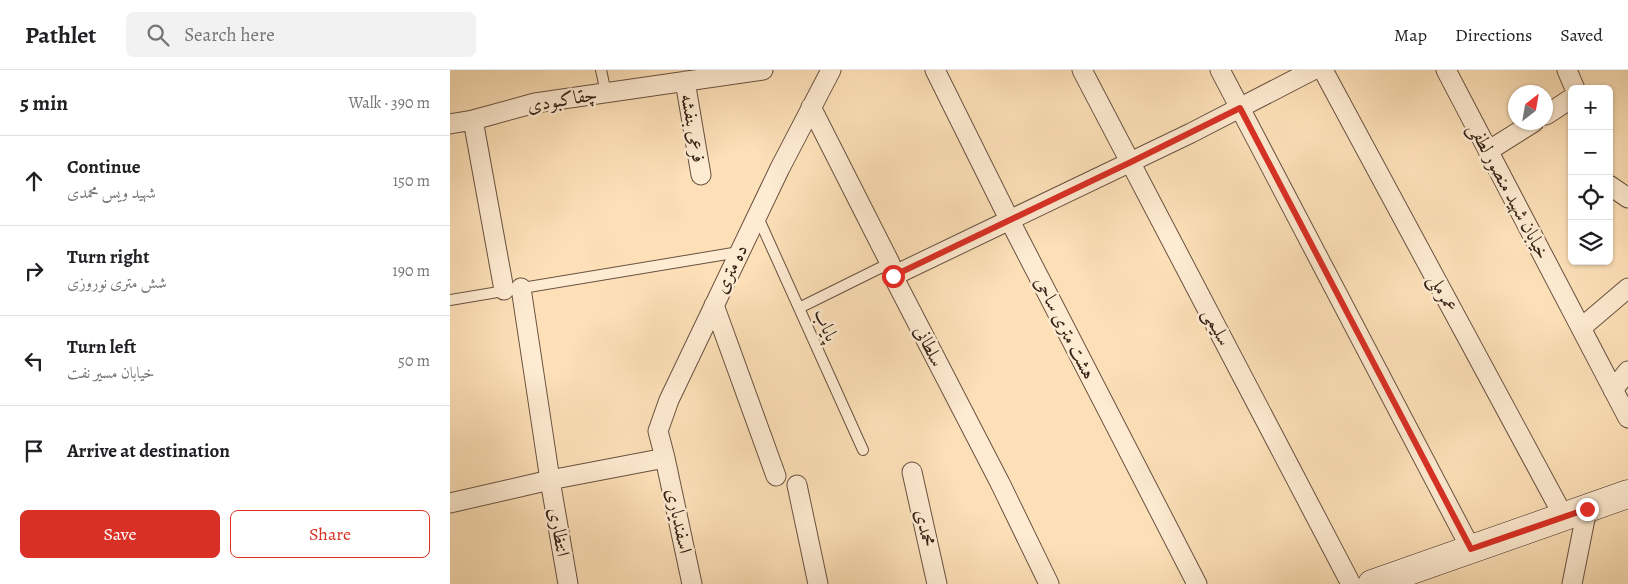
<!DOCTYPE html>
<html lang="en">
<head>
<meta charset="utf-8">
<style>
  body { margin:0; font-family:Alegreya,Amiri,serif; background:#f2f2f2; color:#202124 }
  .controls { position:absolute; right:15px; top:15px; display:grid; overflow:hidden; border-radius:8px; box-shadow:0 1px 4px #0004 }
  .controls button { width:45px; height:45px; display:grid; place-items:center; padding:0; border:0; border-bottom:1px solid #e0e0e0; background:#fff; color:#202124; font:25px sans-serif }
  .compass { position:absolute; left:1058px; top:15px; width:45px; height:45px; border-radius:50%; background:#fff; box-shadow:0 1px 4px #0004; rotate:31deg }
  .stop { position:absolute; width:15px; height:15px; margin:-11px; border:4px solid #d93025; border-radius:50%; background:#fff }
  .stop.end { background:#d93025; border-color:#fff; box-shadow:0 1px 5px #0008 }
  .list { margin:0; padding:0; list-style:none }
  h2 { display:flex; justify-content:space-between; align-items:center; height:65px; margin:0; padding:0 20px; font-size:21px }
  h2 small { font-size:16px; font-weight:400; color:#757577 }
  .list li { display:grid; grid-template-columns:32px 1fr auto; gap:15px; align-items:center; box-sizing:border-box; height:90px; padding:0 20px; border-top:1px solid #e0e0e0 }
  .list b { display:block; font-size:19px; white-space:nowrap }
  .list p { margin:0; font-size:16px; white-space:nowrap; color:#757577 }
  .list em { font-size:16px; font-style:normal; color:#757577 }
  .actions { display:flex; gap:10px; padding:15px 20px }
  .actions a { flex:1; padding:11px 0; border:1px solid #d93025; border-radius:8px; text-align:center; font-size:18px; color:#d93025 }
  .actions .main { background:#d93025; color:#fff }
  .icon { flex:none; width:28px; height:28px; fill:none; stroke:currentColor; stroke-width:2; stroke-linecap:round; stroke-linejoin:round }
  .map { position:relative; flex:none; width:1178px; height:514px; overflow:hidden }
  header { display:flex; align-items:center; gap:30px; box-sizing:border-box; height:70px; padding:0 25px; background:#fff; border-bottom:1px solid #e0e0e0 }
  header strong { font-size:24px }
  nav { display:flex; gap:28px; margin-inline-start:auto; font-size:18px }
  .search { width:350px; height:45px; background:#f2f2f2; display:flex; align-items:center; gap:12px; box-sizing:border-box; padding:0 18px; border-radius:8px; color:#757577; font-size:19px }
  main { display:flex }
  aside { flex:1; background:#fff }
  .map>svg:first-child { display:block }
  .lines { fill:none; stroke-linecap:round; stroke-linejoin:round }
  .lane-casing { stroke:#685240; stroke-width:12 }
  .street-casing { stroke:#685240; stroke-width:21 }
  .secondary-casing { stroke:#362218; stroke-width:29 }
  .lane { stroke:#feebd1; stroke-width:10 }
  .street { stroke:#feebd1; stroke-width:19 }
  .secondary { stroke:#feebd1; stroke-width:28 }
  .route { stroke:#d93025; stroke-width:6 }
  .labels { text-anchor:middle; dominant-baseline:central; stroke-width:5; stroke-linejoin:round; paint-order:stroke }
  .street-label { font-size:19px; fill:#362218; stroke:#feebd1 }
</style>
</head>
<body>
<header>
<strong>Pathlet</strong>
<div class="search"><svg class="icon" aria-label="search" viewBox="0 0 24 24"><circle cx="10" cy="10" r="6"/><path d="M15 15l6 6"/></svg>Search here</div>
<nav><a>Map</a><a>Directions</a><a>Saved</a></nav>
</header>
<main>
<aside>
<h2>5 min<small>Walk · 390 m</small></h2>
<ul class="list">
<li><svg class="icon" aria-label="ahead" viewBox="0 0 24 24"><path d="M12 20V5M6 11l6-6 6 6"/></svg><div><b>Continue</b><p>شهید ویس محمدی</p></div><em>150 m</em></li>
<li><svg class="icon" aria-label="right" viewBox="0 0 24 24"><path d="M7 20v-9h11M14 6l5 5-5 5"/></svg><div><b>Turn right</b><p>شش متری نوروزی</p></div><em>190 m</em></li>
<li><svg class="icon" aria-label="left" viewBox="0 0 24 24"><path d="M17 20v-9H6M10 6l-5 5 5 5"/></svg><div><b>Turn left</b><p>خیابان مسیر نفت</p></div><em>50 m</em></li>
<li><svg class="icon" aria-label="arrive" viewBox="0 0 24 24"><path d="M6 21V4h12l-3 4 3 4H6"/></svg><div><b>Arrive at destination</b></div></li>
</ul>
<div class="actions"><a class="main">Save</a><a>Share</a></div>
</aside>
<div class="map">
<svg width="1178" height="514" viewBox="0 0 1178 514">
  <rect width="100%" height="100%" fill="#fde0b8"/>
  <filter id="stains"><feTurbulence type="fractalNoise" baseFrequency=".004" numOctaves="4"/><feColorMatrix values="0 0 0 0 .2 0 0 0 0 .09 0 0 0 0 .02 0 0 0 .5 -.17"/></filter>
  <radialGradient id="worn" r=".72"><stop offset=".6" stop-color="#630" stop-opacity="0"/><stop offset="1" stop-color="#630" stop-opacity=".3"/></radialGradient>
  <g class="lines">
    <!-- lane casing -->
    <g class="lane-casing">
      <path id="lane" d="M151 0 156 23
        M307 145 413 380
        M0 230 289 182
        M349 238 440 193"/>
    </g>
    <!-- street casing -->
    <g class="street-casing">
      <path id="street" d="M485 0 560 151 747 514
        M632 0 901 514
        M770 0 1021 479
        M873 0 1114 447
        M996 0 1178 348
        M1117 0 1125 19
        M235 11 251 105
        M361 37 440 193 443 206 550 413 599 514
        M1096 45 1122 28
        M23 50 54 220
        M0 54 23 50 85 33 313 0
        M1038 81 1084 52
        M1159 115 1178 128
        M443 206 741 63 863 0
        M71 218 100 410 118 514
        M264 235 326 406
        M1131 258 1178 218
        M1163 320 1178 301
        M215 388 242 514
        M462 402 487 514
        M347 415 368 514
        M0 433 100 410 215 388 208 361 219 330 330 98 381 0
        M1122 514 1137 439"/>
    </g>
    <!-- secondary casing -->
    <g class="secondary-casing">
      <path id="secondary" d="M922 514 1178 424"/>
    </g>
    <!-- lane -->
    <use href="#lane" class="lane"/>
    <!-- street -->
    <use href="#street" class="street"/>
    <!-- secondary -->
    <use href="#secondary" class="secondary"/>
  </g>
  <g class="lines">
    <!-- route -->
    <path class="route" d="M443 206 681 92 790 38 1021 479 1137 439"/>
  </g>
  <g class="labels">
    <!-- street labels -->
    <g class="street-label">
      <text transform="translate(112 30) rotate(-10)">چقاکبودی</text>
      <text transform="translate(243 58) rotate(80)">فرعی بنفشه</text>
      <text transform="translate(1059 121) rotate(62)">خیابان شهید منصور لطفی</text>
      <text transform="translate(281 199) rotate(-64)">ده متری</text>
      <text transform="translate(993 223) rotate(62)">عمرملی</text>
      <text transform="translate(376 255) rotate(66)">پایاب</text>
      <text transform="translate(767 257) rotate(63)">سلیمی</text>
      <text transform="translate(615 258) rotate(63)">هشت متری ساحی</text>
      <text transform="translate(479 276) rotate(63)">سلطانی</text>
      <text transform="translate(229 451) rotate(78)">اسفندیاری</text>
      <text transform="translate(475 458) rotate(78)">محمدی</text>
      <text transform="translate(109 462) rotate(80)">انتظاری</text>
    </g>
  </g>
  <rect width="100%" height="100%" filter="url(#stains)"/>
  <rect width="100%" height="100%" fill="url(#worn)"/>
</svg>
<div class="controls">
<button>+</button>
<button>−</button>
<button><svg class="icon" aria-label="locate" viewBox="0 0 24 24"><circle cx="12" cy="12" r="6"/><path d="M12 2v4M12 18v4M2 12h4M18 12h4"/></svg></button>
<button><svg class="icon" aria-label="layers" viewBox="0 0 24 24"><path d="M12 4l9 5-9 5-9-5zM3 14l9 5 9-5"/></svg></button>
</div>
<svg class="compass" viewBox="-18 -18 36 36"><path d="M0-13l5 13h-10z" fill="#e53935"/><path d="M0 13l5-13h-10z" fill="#757577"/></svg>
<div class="stop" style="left:443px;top:206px"></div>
<div class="stop end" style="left:1137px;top:439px"></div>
</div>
</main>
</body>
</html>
